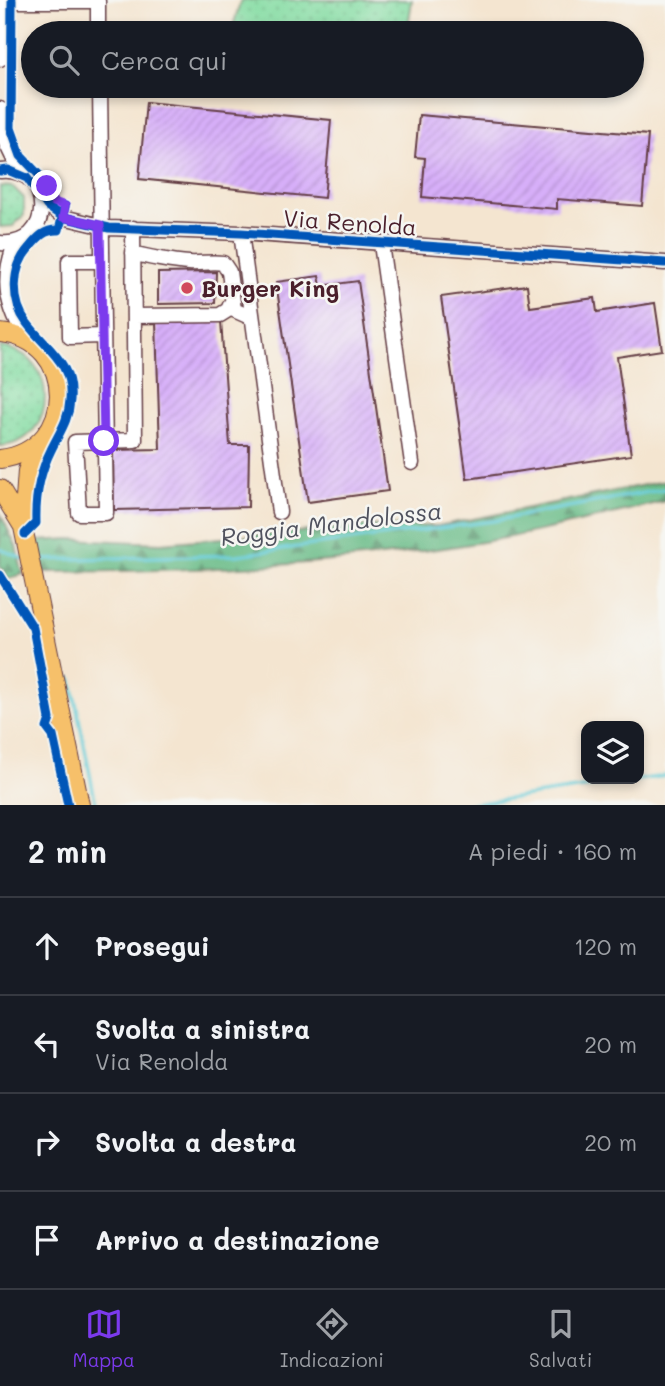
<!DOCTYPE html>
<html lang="it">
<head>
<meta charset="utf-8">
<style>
  body { margin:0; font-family:Mali,sans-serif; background:#242831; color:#f1f3f6 }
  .controls { position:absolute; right:21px; bottom:21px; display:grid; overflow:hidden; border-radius:14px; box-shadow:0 4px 10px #0003 }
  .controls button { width:63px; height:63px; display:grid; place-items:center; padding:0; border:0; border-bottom:2px solid #363941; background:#171b24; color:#f1f3f6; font:35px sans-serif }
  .stop { position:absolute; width:21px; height:21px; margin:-16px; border:5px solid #7c3aed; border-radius:50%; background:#fff }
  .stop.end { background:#7c3aed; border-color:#fff; box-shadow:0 2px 7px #0008 }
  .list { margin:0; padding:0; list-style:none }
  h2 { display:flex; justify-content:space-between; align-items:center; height:91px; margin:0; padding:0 28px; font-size:30px }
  h2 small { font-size:23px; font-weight:400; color:#9ea1a6 }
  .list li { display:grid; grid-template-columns:46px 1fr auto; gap:21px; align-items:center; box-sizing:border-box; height:98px; padding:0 28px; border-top:2px solid #363941 }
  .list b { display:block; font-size:26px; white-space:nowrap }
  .list p { margin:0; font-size:23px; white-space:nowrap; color:#9ea1a6 }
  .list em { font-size:23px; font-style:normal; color:#9ea1a6 }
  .icon { flex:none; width:38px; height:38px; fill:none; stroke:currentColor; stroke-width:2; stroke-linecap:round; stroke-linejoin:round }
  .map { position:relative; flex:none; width:665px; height:805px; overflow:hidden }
  .search { position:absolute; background:#171b24; box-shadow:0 4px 10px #0003; left:21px; right:21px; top:21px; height:77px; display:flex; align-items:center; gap:18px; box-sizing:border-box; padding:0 24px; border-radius:38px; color:#9ea1a6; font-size:26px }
  .sheet { height:483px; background:#171b24 }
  nav { display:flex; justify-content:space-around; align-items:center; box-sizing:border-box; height:98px; border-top:2px solid #363941; background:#171b24; font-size:19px; color:#9ea1a6 }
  nav a { display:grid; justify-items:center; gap:4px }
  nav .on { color:#7c3aed }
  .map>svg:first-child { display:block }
  .grass { fill:url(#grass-dots); stroke:#667d66; stroke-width:2 }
  .forest { fill:url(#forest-firs); stroke:#596d58; stroke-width:2 }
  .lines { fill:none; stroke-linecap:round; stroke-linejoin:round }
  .stream { stroke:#5ecad6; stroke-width:3.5 }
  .building { fill:url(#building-hatch) }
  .minor-casing { stroke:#643d44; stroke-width:17 }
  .major-casing { stroke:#643d44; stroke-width:20 }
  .minor { stroke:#fff; stroke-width:14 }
  .major { stroke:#f6c06b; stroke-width:18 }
  .cycleway-casing { stroke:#f6f6f2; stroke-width:13 }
  .cycleway { stroke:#0057b8; stroke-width:9 }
  .route { stroke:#7c3aed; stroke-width:9 }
  .poi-dot { fill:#d1495b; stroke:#f6f6f2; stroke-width:2.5 }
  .labels { text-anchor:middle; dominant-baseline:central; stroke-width:5; stroke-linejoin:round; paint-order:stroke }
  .street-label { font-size:23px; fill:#4a1f2b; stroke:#f6f6f2 }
  .poi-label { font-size:23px; font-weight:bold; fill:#4a1f2b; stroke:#f6f6f2; text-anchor:start }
  .water-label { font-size:24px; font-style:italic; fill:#50525e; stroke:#f6f6f2 }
</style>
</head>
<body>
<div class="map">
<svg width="665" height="805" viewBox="0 0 665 805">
  <defs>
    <pattern id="grass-dots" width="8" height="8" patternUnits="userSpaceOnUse" patternTransform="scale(1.75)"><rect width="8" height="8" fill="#81dba0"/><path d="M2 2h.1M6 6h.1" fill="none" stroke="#71bc8a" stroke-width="1.8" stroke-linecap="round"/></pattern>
    <pattern id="forest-firs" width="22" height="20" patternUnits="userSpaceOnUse" patternTransform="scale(1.75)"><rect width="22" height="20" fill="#68bb86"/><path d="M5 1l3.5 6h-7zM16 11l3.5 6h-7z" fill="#58976e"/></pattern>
    <pattern id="building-hatch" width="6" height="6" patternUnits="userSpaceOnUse" patternTransform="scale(1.75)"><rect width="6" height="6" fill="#d7aff9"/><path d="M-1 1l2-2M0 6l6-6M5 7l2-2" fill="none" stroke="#ba96d6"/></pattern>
  </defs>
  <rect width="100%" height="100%" fill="#f6f6f2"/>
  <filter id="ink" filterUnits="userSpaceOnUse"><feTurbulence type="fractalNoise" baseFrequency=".0143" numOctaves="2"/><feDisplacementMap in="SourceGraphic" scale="14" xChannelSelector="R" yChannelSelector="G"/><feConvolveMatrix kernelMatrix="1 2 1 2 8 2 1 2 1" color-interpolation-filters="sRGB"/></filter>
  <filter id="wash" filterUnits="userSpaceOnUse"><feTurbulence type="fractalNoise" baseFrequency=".00686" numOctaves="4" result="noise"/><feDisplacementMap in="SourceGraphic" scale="28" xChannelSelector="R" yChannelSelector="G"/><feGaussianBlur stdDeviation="1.57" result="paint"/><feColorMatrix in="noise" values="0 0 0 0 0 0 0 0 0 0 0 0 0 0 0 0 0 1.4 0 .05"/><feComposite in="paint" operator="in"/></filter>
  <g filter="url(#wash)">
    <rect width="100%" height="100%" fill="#f4e5d0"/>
    <!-- grass -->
    <path class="grass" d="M241 0H412L407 33H231Z
      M0 186 13 187 24 198V215L13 226 0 227Z
      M0 347C60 352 60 442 0 446Z"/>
    <!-- forest -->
    <path class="forest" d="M665 481V501C594 518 523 537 451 547 318 567 182 571 47 572H41L37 541 70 539 161 543 372 526H438Z
      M0 513 16 546 23 574 8 579 0 566Z"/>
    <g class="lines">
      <!-- stream -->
      <path class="stream" d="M0 549 24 559
        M35 560 238 555 493 521 665 489
        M71 678 96 805
        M466 805 665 776"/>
    </g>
    <g id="blocks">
      <!-- building -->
      <path class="building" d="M146 102 331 120 324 198 139 179Z
        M419 115 648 135 642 206 557 199V209L422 197 425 158 415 157Z
        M216 272 215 303 158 304V273Z
        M319 276 321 286 358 281 388 491 308 502 276 282Z
        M527 285 530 307 595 298 597 312 655 303 662 350 617 357 631 455 467 479 441 297Z
        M156 321H221L230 445H249L248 507 114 510 113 450 160 449Z"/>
    </g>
  </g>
  <g filter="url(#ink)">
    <use href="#blocks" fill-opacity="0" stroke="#643d44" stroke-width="2"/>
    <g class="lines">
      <!-- minor casing -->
      <g class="minor-casing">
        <path id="minor" d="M0 1H98V33
          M0 59 1 0
          M100 86C102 228 103 371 106 513H79L75 442 135 440 133 228
          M0 109 6 143 21 174
          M0 171C56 166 54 249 0 243
          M41 198 63 217 109 228 241 233 665 263
          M241 233 279 512
          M16 242C0 280 7 308 28 342
          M381 244 412 463
          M133 253C145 257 175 262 189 263 200 264 212 261 223 263L229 272 234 310 252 318
          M101 261H69L70 337 102 336
          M134 316 220 315 228 310 231 303"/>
      </g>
      <!-- major casing -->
      <g class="major-casing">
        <path id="major" d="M0 333C78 339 79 450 0 459
          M39 443 27 471 23 527 80 805
          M0 489 22 525"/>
      </g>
      <!-- minor -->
      <use href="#minor" class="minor"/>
      <!-- major -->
      <use href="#major" class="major"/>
      <!-- cycleway casing -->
      <g class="cycleway-casing">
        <path id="cycleway" d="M12 0 11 128 21 156 42 178
          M0 171 8 170 27 178 47 206 63 217 109 228 241 233 665 263
          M25 534 36 523C35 497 39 474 51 450 59 433 69 420 70 400 73 362 47 350 27 323 11 302 11 268 29 248 38 237 45 229 59 230L65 206
          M0 575 33 628 50 719 47 728 53 736 68 805"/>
      </g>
      <!-- cycleway -->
      <use href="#cycleway" class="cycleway"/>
    </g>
  </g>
  <g class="lines" filter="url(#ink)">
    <!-- route -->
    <path class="route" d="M47 186 54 202 65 206 63 217 100 225 104 441"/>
  </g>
  <!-- markers -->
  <circle class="poi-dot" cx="187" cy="288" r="7"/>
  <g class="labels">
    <!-- street labels -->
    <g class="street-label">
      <text transform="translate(350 222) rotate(4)">Via Renolda</text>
    </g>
    <!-- poi labels -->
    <g class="poi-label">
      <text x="201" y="288">Burger King</text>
    </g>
    <!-- water labels -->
    <g class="water-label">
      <text transform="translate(331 523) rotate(-7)">Roggia Mandolossa</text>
    </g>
  </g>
</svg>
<div class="controls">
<button><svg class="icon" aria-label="layers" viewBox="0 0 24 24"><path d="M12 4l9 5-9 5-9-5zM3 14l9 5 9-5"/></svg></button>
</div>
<div class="stop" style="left:104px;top:441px"></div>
<div class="stop end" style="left:47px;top:186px"></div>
<div class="search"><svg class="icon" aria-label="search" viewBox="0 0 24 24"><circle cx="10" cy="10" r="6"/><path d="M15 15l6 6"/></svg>Cerca qui</div>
</div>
<section class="sheet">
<h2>2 min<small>A piedi · 160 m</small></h2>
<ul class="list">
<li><svg class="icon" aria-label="ahead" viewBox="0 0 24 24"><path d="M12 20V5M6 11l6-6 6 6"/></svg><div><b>Prosegui</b></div><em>120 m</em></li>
<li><svg class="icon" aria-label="left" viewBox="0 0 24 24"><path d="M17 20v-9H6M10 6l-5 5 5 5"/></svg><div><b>Svolta a sinistra</b><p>Via Renolda</p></div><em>20 m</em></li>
<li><svg class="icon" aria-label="right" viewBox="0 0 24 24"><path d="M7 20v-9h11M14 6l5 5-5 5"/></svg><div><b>Svolta a destra</b></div><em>20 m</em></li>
<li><svg class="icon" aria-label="arrive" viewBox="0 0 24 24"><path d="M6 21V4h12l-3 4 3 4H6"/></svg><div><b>Arrivo a destinazione</b></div></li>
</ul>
</section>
<nav>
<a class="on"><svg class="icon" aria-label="map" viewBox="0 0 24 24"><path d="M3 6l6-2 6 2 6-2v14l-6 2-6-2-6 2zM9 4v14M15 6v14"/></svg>Mappa</a>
<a><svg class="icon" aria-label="directions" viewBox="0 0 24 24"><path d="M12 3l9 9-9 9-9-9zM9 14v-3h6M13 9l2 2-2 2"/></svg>Indicazioni</a>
<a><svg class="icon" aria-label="saved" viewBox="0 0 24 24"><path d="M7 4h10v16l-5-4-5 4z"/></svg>Salvati</a>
</nav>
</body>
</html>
